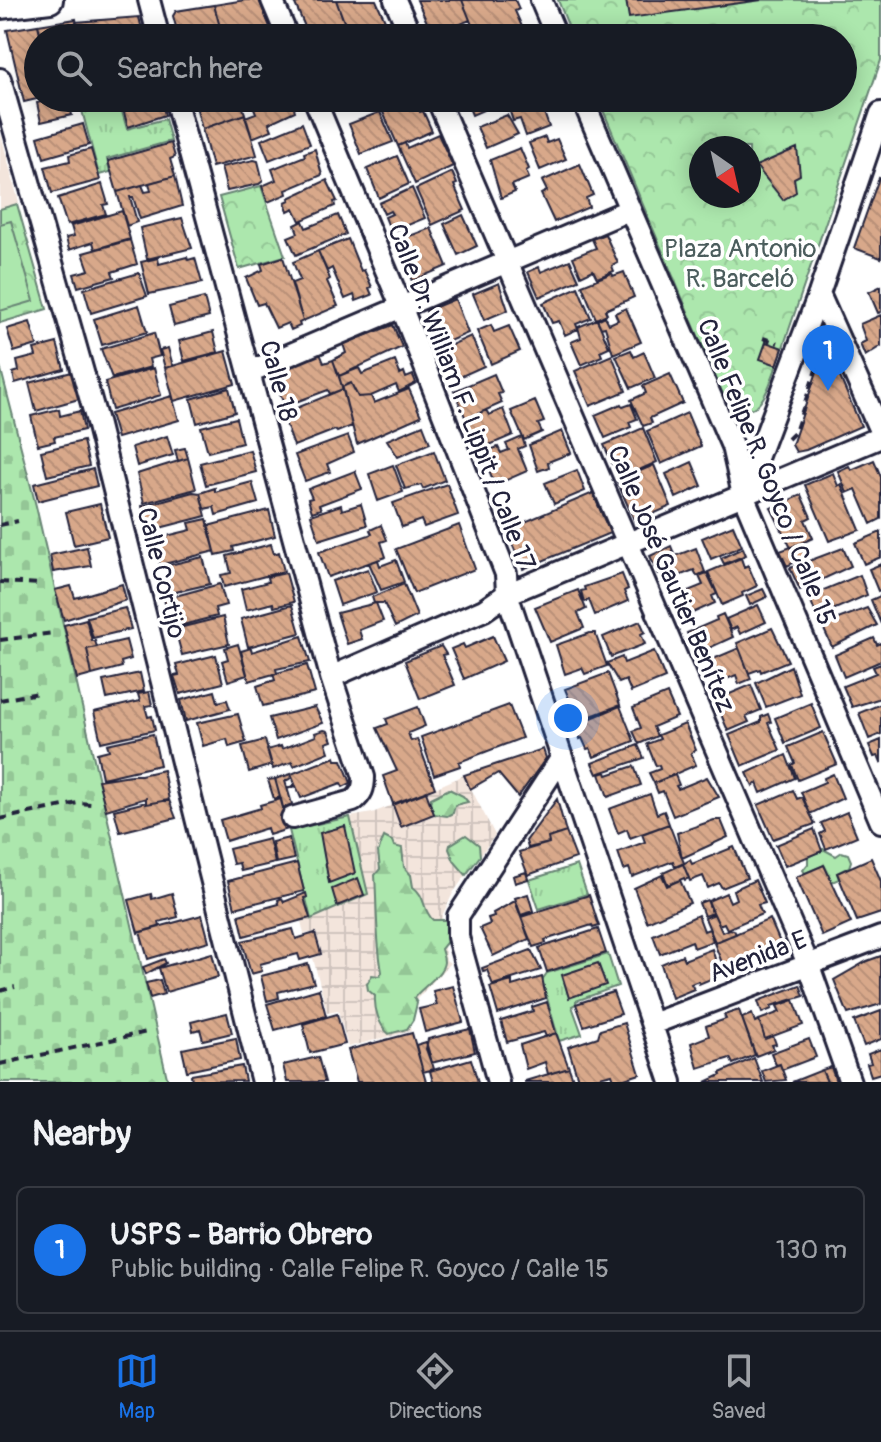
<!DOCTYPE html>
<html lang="en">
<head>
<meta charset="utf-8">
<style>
  body { margin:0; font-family:Pangolin,sans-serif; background:#242831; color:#f1f3f6 }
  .compass { position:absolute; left:689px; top:136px; width:72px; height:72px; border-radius:50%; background:#171b24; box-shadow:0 4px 20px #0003; rotate:146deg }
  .you { position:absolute; left:568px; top:718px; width:28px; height:28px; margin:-20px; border:6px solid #fff; border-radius:50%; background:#1a73e8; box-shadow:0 0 0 12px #1a73e833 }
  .badge { display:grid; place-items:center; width:52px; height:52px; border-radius:50%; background:#1a73e8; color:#fff; font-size:26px; font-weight:700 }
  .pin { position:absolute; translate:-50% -66px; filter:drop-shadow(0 2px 4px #0008) }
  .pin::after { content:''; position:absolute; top:42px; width:28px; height:24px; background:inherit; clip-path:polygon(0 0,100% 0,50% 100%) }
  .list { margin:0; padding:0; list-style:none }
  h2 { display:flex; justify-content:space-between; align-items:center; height:104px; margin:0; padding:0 32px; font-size:34px }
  h2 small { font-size:26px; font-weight:400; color:#9ea1a6 }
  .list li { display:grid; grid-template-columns:52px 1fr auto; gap:24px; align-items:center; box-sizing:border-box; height:128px; margin:0 16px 16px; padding:0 16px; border:2px solid #363941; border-radius:12px }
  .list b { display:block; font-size:30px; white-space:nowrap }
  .list p { margin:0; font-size:26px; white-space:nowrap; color:#9ea1a6 }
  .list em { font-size:26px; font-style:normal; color:#9ea1a6 }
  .icon { flex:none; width:44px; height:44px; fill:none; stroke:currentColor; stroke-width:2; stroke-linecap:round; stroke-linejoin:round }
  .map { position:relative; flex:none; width:881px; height:1082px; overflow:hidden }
  .search { position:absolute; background:#171b24; box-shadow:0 4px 20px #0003; left:24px; right:24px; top:24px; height:88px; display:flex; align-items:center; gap:20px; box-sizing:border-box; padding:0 28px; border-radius:44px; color:#9ea1a6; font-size:30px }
  .sheet { height:248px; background:#171b24 }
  nav { display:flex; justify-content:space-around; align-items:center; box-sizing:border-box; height:112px; border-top:2px solid #363941; background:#171b24; font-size:22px; color:#9ea1a6 }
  nav a { display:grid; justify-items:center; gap:4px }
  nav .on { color:#1a73e8 }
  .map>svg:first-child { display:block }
  .built { fill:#f3e5dc }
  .industrial { fill:url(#industrial-grid) }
  .grass { fill:url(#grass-tufts); stroke:#678474; stroke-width:2 }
  .forest { fill:url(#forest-firs); stroke:#678474; stroke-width:2 }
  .cemetery { fill:url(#cemetery-stones); stroke:#678474; stroke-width:2 }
  .park { fill:url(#park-crowns); stroke:#678474; stroke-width:2; fill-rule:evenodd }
  .pitch { fill:#ace7ad; stroke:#678474; stroke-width:2 }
  .building { fill:url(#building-back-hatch); stroke:#22223b; stroke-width:2 }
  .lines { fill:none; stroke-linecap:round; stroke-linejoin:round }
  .minor-casing { stroke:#22223b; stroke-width:26 }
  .tertiary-casing { stroke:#22223b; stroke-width:30 }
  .path { stroke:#22223b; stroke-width:4; stroke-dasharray:8 6; stroke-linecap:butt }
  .minor { stroke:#fff; stroke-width:20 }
  .tertiary { stroke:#fff; stroke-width:24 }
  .labels { text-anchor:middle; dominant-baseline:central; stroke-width:7; stroke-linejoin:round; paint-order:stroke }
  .park-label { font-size:26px; fill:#4b5d5d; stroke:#fff }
  .street-label { font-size:26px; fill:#22223b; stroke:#fff }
</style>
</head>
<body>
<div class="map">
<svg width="881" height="1082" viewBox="0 0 881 1082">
  <defs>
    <pattern id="industrial-grid" width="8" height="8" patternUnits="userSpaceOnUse" patternTransform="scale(2)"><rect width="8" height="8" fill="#f3e5dc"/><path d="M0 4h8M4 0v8" fill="none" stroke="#d0c4be"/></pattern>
    <pattern id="grass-tufts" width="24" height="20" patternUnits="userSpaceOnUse" patternTransform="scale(2)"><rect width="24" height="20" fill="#ace7ad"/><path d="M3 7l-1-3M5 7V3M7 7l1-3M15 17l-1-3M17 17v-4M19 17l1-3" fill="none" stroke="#94c696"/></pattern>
    <pattern id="forest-firs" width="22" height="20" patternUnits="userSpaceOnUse" patternTransform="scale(2)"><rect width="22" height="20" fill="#ace7ad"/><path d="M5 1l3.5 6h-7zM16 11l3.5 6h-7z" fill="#94c696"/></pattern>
    <pattern id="cemetery-stones" width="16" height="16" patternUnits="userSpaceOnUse" patternTransform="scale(2)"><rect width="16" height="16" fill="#ace7ad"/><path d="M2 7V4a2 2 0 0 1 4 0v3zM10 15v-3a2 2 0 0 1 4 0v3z" fill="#94c696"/></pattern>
    <pattern id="park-crowns" width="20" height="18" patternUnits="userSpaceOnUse" patternTransform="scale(2)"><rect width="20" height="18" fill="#ace7ad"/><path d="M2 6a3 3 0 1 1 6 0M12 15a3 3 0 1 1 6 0" fill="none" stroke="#94c696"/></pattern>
    <pattern id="building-back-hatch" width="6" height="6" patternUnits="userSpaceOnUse" patternTransform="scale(2)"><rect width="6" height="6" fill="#d8a88a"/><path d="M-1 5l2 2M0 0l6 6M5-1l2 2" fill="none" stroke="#b99078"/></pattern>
  </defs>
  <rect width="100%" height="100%" fill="#fff"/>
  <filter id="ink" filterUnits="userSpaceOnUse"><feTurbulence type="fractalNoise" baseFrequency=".0125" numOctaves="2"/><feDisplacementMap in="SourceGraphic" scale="16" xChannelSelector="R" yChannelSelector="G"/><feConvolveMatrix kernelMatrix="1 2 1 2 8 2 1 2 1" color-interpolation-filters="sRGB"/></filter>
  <g filter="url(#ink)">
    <!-- built -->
    <path class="built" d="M0 131 19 203 0 209Z"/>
    <!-- industrial -->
    <path class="industrial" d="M464 775 495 835 453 893 442 916 441 933 446 960 450 963 405 1012 411 1031 348 1047 338 1010 327 1012 313 958 322 955 316 932 304 934 301 921 368 894 350 817 372 813 393 805 401 826 433 815 426 792Z"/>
    <!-- grass -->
    <path class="grass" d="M118 98 127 129 165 119 171 141 107 159 110 172 99 175 79 99Z
      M350 817 368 894 311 919 289 830Z
      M577 865 587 894 539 909 529 880Z
      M608 954 618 986 576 1001V1004L572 1006 582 1034 559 1041 542 980 547 973Z"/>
    <!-- forest -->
    <path class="forest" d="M449 789 463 796 468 802 455 805 453 813 447 816 434 814 430 804 431 798Z
      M466 835 479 845 480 856 466 875 454 861 449 849 450 845Z
      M384 837 392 841 394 846 402 848 404 867 411 875 413 887C426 896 422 910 433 920H447L450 922V938L441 949C442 953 444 957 444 962 443 975 420 989 414 998L417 1003 413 1020 407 1029 389 1034C379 1026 374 1008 375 996L368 990 367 984 372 975 379 976 382 972C376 940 377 907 375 875L380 869 378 852Z
      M823 849 836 856 842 852 848 854 851 861 849 867 837 873 839 879 832 882 824 865 805 873 803 870 808 864V857Z"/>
    <!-- cemetery -->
    <path class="cemetery" d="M0 366 36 506 168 1082H0Z"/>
    <!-- park -->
    <path class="park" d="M558 0H881V60L777 365C766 394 757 430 723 395L598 98H843V38H573ZM701 148H749V196H701Z
      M261 186 285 256 239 269 219 197Z
      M17 204 47 309 0 323V209Z"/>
    <!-- pitch -->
    <path class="pitch" d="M11 221 34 301 0 311V224Z"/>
    <!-- building -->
    <path class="building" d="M245 0H259L273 34 255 38H223L214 5Z
      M305 0H336L348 32 325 38H310L295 4Z
      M336 0H376L393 38H350Z
      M417 0H462L470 20 433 36Z
      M462 0H515L519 9 515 11 527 38H483L481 33 476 35Z
      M626 0H762L629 18Z
      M214 5 223 38H179L173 16 176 11Z
      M139 17 144 38H79L76 22Z
      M76 19 79 38H42L38 25Z
      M38 25 41 38H38V98H41L24 102 7 30Z
      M57 98H68L72 115 41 122 37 103Z
      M120 98H160L165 115 128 127Z
      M194 98H240L245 114 202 129Z
      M265 98H290L295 111 269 123 272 130 252 138 245 117 256 113 252 103Z
      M465 98H503L504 101 472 115Z
      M530 98H536L539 105 541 104 549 127 526 136 520 119 513 121 509 109Z
      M398 103 401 109 416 103 420 112 423 111 432 131 398 146 382 110Z
      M380 112 393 142 361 154 349 124Z
      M245 114 257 155 212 167 202 129Z
      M507 115 518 134 486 148 477 127Z
      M302 123 310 144 269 160 261 140Z
      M83 124 89 145 44 158 38 137Z
      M438 134 453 166 415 184 398 146 405 143 407 148Z
      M545 137 547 143 557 139 566 159 540 170 529 143Z
      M171 143 175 157 170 159 175 176 117 192 108 161Z
      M520 148 529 169 526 171 529 178 512 185 515 192 501 198 490 160Z
      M797 148 800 175 794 178 796 192 783 200 756 166Z
      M91 149 100 180 52 193 45 167 70 161 69 155Z
      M315 149 322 175 286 190 287 194 268 202 262 186 276 180 272 169 305 156 304 153Z
      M397 156 409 184 379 198 367 169Z
      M254 160 258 161 263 181 259 184 227 191 221 167Z
      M580 164 593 195 586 198 589 207 554 222 541 194 547 191 542 181Z
      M452 172 457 184 454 185 465 210 432 225 416 189Z
      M175 176 182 206 140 219 133 197H130L137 222 127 226 117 192 142 185 145 192 151 191 149 183Z
      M879 178 881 179V258L854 248Z
      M327 180 337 201 334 202 335 206 300 221 294 208 288 211 285 202 290 200 289 198Z
      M102 184 108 204 103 205 106 214 67 225 58 198Z
      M412 188 425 218 391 232 385 217 392 214 390 211 384 214 379 203Z
      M122 211 130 239 95 249 93 242 69 250 66 238 74 236 71 226Z
      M338 215 346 234 296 255 288 237 298 233 295 225 303 221 306 228Z
      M463 215 477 246 458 255 444 224Z
      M182 218 192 248 147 259 140 228Z
      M431 228 447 266 412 281 396 241Z
      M605 234 618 263 612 266 614 271 597 278 593 270 581 276 573 257 596 248 592 239Z
      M348 239 361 271 364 270 372 287 369 288 372 295 356 301 354 295 345 299 332 268 327 271 318 251Z
      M130 240 137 264 112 272 114 277 78 287 74 274 89 270 83 253Z
      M318 251 330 279 327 281 338 306 303 321 292 283 300 280 293 262Z
      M187 257 188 260 195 258 202 283 149 294 141 262 158 258 159 264Z
      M283 257 303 321 299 323 300 326 291 330 288 323 276 328 264 303 257 305 246 278 263 270 261 264Z
      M570 260 579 280 539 297 528 272 539 267 541 272Z
      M624 272 634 297 605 310 607 314 596 319 582 285 612 273 613 276Z
      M139 273 147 296 91 313 84 289Z
      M499 283 508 310 484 320 473 294Z
      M881 286V312L878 313 869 292Z
      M578 287 591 318 576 324 578 329 565 335 559 321 552 323 543 303Z
      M204 298 209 317 174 326 169 307Z
      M455 299 468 333 440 345 426 311Z
      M139 305 147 332 102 345 94 319Z
      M626 308 641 342 613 354 605 327 601 328 597 320 605 316 609 324 618 320 615 313Z
      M881 315V346L865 356 860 344 866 341 860 324Z
      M597 319 609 347 600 351 602 356 581 365 571 342 581 338 578 327Z
      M30 322 37 345 14 352 7 329Z
      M393 325 402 347 339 376 333 360 346 353 343 344Z
      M491 325 494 332 509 326 520 351 491 364 477 331Z
      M213 332 218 352 184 361 179 341Z
      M154 333 160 356 149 359 151 367 112 378 101 349Z
      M471 336 484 366 453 380 440 350Z
      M766 342 783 348 777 365 760 359Z
      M57 343 64 369 15 383 13 373 19 371 17 361 36 356 34 349Z
      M168 348 173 366 165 368 160 350Z
      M631 350 634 357 644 352 655 378 631 388 616 356Z
      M226 351 235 384 174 401 165 368Z
      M320 353 324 363 333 360 343 389 330 394 328 390 285 406 271 373Z
      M827 353 830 354 861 426 806 450 796 452 792 445 823 354Z
      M612 355 626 391 590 406 575 371Z
      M395 361 400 374 404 372 406 378 413 375 416 383 399 392 396 385 371 396 358 397 351 383 342 387 339 376 359 368 362 374Z
      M154 368 161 395 112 410 105 382Z
      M72 372 79 399 36 411 29 383Z
      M494 374 502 393 498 394 502 403 466 419 454 391Z
      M670 374 683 403 650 418 652 423 643 426 631 400 646 393 643 386Z
      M351 383 358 397 371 396 374 403 409 389 421 416 357 444 342 387Z
      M229 388 235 412 197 423 191 399Z
      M343 389 352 426 337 432 335 430 294 446 282 414Z
      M172 396 179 420 117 438 110 414Z
      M535 401 544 422 538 424 542 432 524 440 511 411Z
      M621 404 623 407 631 404 637 419 629 422 631 427 605 438 595 415Z
      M59 409 60 416 80 411 84 430 54 437 55 441 38 445 31 416Z
      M503 409 513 435 478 450 465 420 486 410 489 415Z
      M687 413 701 446 661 464 647 431Z
      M236 418 242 443 208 452 201 427Z
      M423 425 430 443 398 457 387 440Z
      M643 428 657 462 619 479 604 445Z
      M562 431 571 453 548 462 549 467 538 471 529 445Z
      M167 436 173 455 137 466 132 447Z
      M348 436 354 452 327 464 330 472 305 481 295 455Z
      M522 437 525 446 518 449 527 471 495 485 482 453 498 447 501 453 509 450 506 444Z
      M83 441 89 466 47 476 41 451Z
      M185 448 188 458 178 461 175 450Z
      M250 450 256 472 206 485 200 463Z
      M434 451 445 480 423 489 421 485 405 489 396 465Z
      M188 458 196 489 144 503 137 474Z
      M874 460 881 477V519L871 524 856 489 847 493 838 471 849 466 851 470Z
      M692 462 702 486 676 498 666 474Z
      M393 465 403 492 378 501 369 474Z
      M654 465 671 506 635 522 617 481Z
      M93 469 97 486 38 501 34 484Z
      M577 470 585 491 554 504 545 483Z
      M355 471 362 489 319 505 321 509 312 512 308 499 312 498 308 489Z
      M833 473 838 486 841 484 860 530 829 541 805 485Z
      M252 482 258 503 216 515 214 507 204 509 200 493 215 488V492Z
      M447 484 458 515 424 527 421 520 402 527 393 503Z
      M193 492 200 493 206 516 148 531 142 506Z
      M593 493 610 533 523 569 506 530Z
      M801 495 811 517 805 520 813 538 791 548 771 508Z
      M100 504 108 537 74 545 66 512Z
      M361 504 367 525 319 540 311 515 341 505 342 510Z
      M269 510 275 536 233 547 234 551 216 555 208 526Z
      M207 519 215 551 160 565 157 554 154 555 150 540 191 530 189 523Z
      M381 525 387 540 381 542 386 557 328 577 319 552 372 534 370 530Z
      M459 525 475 569 414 593 396 549Z
      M733 525 742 546 711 559 702 538Z
      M881 532V557L864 564 855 543Z
      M271 544 274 554 279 552 284 571 224 587 221 575 231 573 227 556Z
      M799 544 806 557 787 566 780 551Z
      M671 546 675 556 696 548 705 572 697 576 694 570 671 579 669 574 663 577 661 572 658 574 650 556Z
      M87 547 91 566 53 572 50 555Z
      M743 548 746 555 724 564 721 558Z
      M843 548 851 566 800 590 790 568Z
      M203 557 210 584 171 593 165 566Z
      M741 558 744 567 748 565 757 586 742 593 743 596 722 605 708 572Z
      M378 560 380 566 396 560 404 582 381 590 369 563Z
      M881 564V590L878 591 869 569Z
      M368 569 377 592 340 605 332 581Z
      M286 573 294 602 274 607 273 603 246 610 241 589 268 582 267 577Z
      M707 573 717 594 712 596 715 603 686 616 678 595 703 585 699 576Z
      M622 574 628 589 624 591 628 601 595 615 589 600 584 602 581 591 585 590 584 587Z
      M860 575 867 595 817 617 809 596Z
      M122 584 126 600 64 620 55 590 71 586 75 598Z
      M220 584 226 605 215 608 217 616 171 628 164 599Z
      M404 584 417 616 395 627 384 603H374L372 597Z
      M763 589 767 597 750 605 746 596Z
      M578 590 586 609 578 613 584 628 550 642 535 607Z
      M880 596 881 599V624L871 600Z
      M376 603 383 621 359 630 362 639 347 644 337 613Z
      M292 605 300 633 248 647 241 619Z
      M758 605 766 622 740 634 737 627 731 630 726 619Z
      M125 608 131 629 93 638 87 617Z
      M867 608 877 625 832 647 822 625Z
      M723 614 733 637 696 654 687 633 717 620 716 617Z
      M223 617 229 644 182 655 175 629Z
      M86 619 92 641H95L97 647 87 649 92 675 77 679 64 625Z
      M640 621 645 632 641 634 645 644 611 657 603 637Z
      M772 628 788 661 761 672 760 669 749 673 737 643Z
      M590 633H595L607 666 585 674 582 668 565 674 556 645Z
      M302 636 310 662 276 669 277 673 249 681 241 651 251 648 252 652Z
      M493 636 504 661 464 679 451 649 463 644 465 648Z
      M874 638 877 645 881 643V661L844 677 835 655Z
      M126 640 131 659 121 662 122 667 92 675 87 649Z
      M238 644 247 675 228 681 222 661 228 659 225 648Z
      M441 646 446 654 442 655 455 685 420 699 405 661Z
      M739 648 751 679 739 684 736 675 715 684 706 662Z
      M654 651 665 678 631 692 626 680 619 683 607 663 622 657 624 663Z
      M216 655 223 683 180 694 174 676 179 675 176 665Z
      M881 664V698L852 707 843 686 876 673 873 667Z
      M307 665 315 693 263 706 257 686 275 680 273 674Z
      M791 666 800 694 766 707 756 683Z
      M140 673 144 691 107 699 103 681Z
      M608 673 620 705 578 721 565 689Z
      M751 685 761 710 746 716 749 722 728 731 715 700Z
      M215 691 218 702 227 700 230 709 186 721 181 700Z
      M149 692 152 705 145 706 148 717 152 716 155 730 101 742 94 712 140 701 138 694Z
      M667 694 677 717 653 727 657 736 639 744 633 731 641 728 633 708Z
      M811 703 821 728 785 743 775 718Z
      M881 704V734L869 739 859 713Z
      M509 705 522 738 459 762 460 766 434 775 421 737Z
      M620 706 634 741 594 757 590 748 587 749 582 738 580 739 575 725Z
      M315 707 323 723 276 740 269 718Z
      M418 707 425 726 408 733 411 741 417 739 435 788 393 804 383 776 397 771 377 728 388 724 386 719Z
      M238 714 246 742 229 747 227 739 203 746 197 723Z
      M768 714 771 722 768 723 780 750 742 766 729 735 761 722V717Z
      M685 724 696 750 691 753 696 765 654 783 649 773 660 769 659 765 656 766 647 744 660 739 658 735Z
      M324 730 328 731 332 741 326 743 329 752 294 766 292 762 273 769 267 750 281 746 282 749 316 736 315 733Z
      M823 732 837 764 798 780 792 765 795 763 788 747Z
      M153 734 160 765 102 778 97 753 109 750 107 744Z
      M265 740 272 765 249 772 242 746Z
      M881 740V763L878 756 874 757 869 745Z
      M638 745 644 758 597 774 592 763Z
      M543 749 546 758 518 797 498 773 470 789 464 775Z
      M786 755 795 778 761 793 757 783 753 786 747 773Z
      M335 757 336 760H342L351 783 343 787 341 783 301 798 296 786 287 789 295 784 291 774Z
      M634 766 641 785 608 797 600 774 606 772 607 775Z
      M163 770 169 800 146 804V798L106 810 98 780 131 775H141Z
      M291 774 292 778 285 781 292 804 283 808 275 779Z
      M833 774 843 798 810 814 801 792 825 782 824 778Z
      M675 775 679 785 676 786 678 789 707 777 719 797 673 816 663 791 658 793 654 783Z
      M275 779 280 797 274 799 268 780Z
      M793 790 797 799 802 797 815 824 773 839 758 805Z
      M426 792 434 814 401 827 393 805Z
      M650 794 657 814 664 811 669 824 630 838 627 829 618 833 609 809Z
      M281 799 288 829 269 835 267 828 226 841 220 820 261 808 260 805Z
      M557 799 566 832 548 838 549 843 528 848 526 841Z
      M169 800 176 818 120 832 114 810 146 802V804Z
      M847 812 857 836 826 849 820 834 825 831 821 823Z
      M714 820H721L728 837 682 858 677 833Z
      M669 824 684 863 675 867 673 861 632 877 629 868 624 870 618 852 645 842 642 834Z
      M345 826 355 873 329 883 320 833Z
      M814 829 822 851 785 866 776 845Z
      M566 832 576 858 528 875 519 852 549 843 548 838Z
      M289 838 294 859 276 863 272 842Z
      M269 839 275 863 241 871 239 863 233 864 229 849Z
      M734 847 747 878 722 888 719 883 708 888 703 876 690 881 683 864 690 860 692 864Z
      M871 858 881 881V913L857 921 837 873Z
      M297 863 304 891 235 908 228 881Z
      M683 864 689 878 685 880 684 878 668 885 663 873Z
      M824 865 851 923 822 936 796 877Z
      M526 872 528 879 515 883 513 876Z
      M662 875 667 886 680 880 690 903 647 922 634 888Z
      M358 878 364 895 337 906 332 889Z
      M755 880 765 903 758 905 762 914 727 929 724 923 719 925 708 901 726 893 730 902 736 899 733 890Z
      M172 893 178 917 159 922 160 927 138 933 129 900 151 894 152 899Z
      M306 893 307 897 304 898 310 918 244 936 239 915 279 904 278 900 282 898 284 902Z
      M528 894 533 911 521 915 515 898Z
      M589 895 599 926 593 928 592 925 545 940 546 943 533 947 521 917Z
      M707 900 712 913 704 916 699 903Z
      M515 901 529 939 493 956 480 928 490 924 488 918 494 916 493 913Z
      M714 914 722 932 730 929 734 930 736 934 715 942 705 918Z
      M202 915 209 941 148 959 140 932Z
      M698 915 704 931 709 929 713 941 694 948 692 941 660 954 653 935Z
      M770 919 784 952 727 975 714 943Z
      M293 929 296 939 315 933 321 954 300 960 298 954 260 964 262 971 251 974 242 941Z
      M598 929 606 953 547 972 539 948Z
      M712 949 720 975 699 984 698 981 691 984 694 989 672 998 661 964 682 955 684 960Z
      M531 950 541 970 493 985 487 970 483 971 482 968Z
      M212 953 218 977 166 992 159 968Z
      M881 956V1004L848 1014 834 980 867 961Z
      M164 959 166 963 146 974 143 967Z
      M598 963 606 985 569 998 562 975Z
      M308 964 314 983 278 992 279 998 267 1001 261 976Z
      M542 977 546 998 498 1014 490 987 512 981V986Z
      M160 980 164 994 150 998 146 983Z
      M800 985 804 996 771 1006 772 1009 762 1013 758 1001Z
      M453 986 463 1022 425 1032 419 1009 437 1005 433 991Z
      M319 989 326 1016 275 1030 267 1004Z
      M613 992 621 1014 584 1026 576 1004Z
      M794 1000 803 1025 765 1039 759 1020 780 1012 777 1006Z
      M547 1002 556 1033 546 1037 544 1032 507 1042 501 1021 533 1011 532 1007Z
      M739 1010 755 1055 733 1064 730 1058 698 1068 691 1043 709 1036 706 1026 726 1019 724 1015Z
      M881 1011V1039L864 1046 854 1021Z
      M227 1013 232 1033 203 1040 200 1029 193 1031 191 1022Z
      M337 1014 345 1044 310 1053 303 1024Z
      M752 1014 755 1022 759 1020 765 1039 773 1036 776 1044 772 1045 774 1049 756 1056 742 1018Z
      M624 1023 640 1074 615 1082 612 1074 579 1082 568 1047 598 1037 600 1030Z
      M470 1029 475 1052 431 1063 426 1049 428 1039Z
      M412 1033 426 1082H357L348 1050Z
      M556 1033 569 1068 548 1074 545 1062 526 1069 520 1045Z
      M236 1038 240 1060 187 1071 182 1049Z
      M809 1039 816 1057 782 1070 780 1064 776 1065 771 1053Z
      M426 1042 434 1069 423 1072 416 1045Z
      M881 1049V1073L871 1076 867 1064 871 1063 868 1054Z
      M318 1057 325 1082H287L283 1065Z
      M754 1058 763 1082H706L721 1075 720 1073Z
      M471 1059 478 1082H433L430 1071Z
      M780 1064 786 1080 766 1082 762 1071Z
      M242 1066 245 1081 185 1082 192 1080 191 1075Z
      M831 1067 836 1082H827L822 1070Z
      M569 1068 574 1082H525V1081Z
      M822 1070 827 1082H792Z"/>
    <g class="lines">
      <!-- minor casing -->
      <g class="minor-casing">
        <path id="minor" d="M149 0 159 38
          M272 0 288 38
          M395 0 412 38
          M541 0 557 38
          M0 79 96 418 262 1082
          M175 98 331 677 364 777C364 788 362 794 353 801L292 818
          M314 98 401 306 506 574 507 594 671 1082
          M437 98 809 966 850 1082
          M582 98 732 446 743 495 881 822
          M819 294 881 433
          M249 372 629 210
          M743 495 819 294 881 113
          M331 677 484 610 507 594 881 437
          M652 1024 881 937
          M498 1082 458 937V916L562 757"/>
      </g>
      <!-- tertiary casing -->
      <g class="tertiary-casing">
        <path id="tertiary" d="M0 6 50 0"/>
      </g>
      <!-- path -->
      <path class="path" d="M763 338 778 343
        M788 439 795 432 821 355 819 351
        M0 525 18 521
        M0 582 41 584
        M0 640 54 633
        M0 700 38 693
        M0 819 78 803 91 804
        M0 991 15 987
        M0 1064 147 1032"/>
      <!-- minor -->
      <use href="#minor" class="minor"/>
      <!-- tertiary -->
      <use href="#tertiary" class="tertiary"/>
    </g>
  </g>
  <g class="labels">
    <!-- park labels -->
    <g class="park-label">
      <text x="740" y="249">Plaza Antonio<tspan x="740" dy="30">R. Barceló</tspan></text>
    </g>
    <!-- street labels -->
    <g class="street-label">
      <text transform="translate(278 381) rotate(75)">Calle 18</text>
      <text transform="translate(461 397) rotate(69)">Calle Dr. William F. Lippit / Calle 17</text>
      <text transform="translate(766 472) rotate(68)">Calle Felipe R. Goyco / Calle 15</text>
      <text transform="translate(161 573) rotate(76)">Calle Cortijo</text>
      <text transform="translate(671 579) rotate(67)">Calle José Gautier Benítez</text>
      <text transform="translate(758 957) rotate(-21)">Avenida E</text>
    </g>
  </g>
</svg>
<svg class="compass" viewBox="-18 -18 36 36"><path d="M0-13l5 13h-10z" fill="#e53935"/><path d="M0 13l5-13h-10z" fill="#9ea1a6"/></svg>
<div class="you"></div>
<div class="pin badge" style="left:828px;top:391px">1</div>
<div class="search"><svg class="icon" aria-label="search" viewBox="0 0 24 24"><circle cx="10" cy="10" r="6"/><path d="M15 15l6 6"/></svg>Search here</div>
</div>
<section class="sheet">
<h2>Nearby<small></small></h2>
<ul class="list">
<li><span class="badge">1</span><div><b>USPS - Barrio Obrero</b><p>Public building · Calle Felipe R. Goyco / Calle 15</p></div><em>130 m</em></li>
</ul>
</section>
<nav>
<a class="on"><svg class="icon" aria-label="map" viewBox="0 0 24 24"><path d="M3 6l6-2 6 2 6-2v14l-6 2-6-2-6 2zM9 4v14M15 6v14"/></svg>Map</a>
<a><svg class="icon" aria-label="directions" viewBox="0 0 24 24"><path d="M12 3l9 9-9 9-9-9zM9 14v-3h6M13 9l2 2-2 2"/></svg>Directions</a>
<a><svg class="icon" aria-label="saved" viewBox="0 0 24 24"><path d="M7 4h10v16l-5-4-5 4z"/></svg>Saved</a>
</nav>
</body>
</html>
